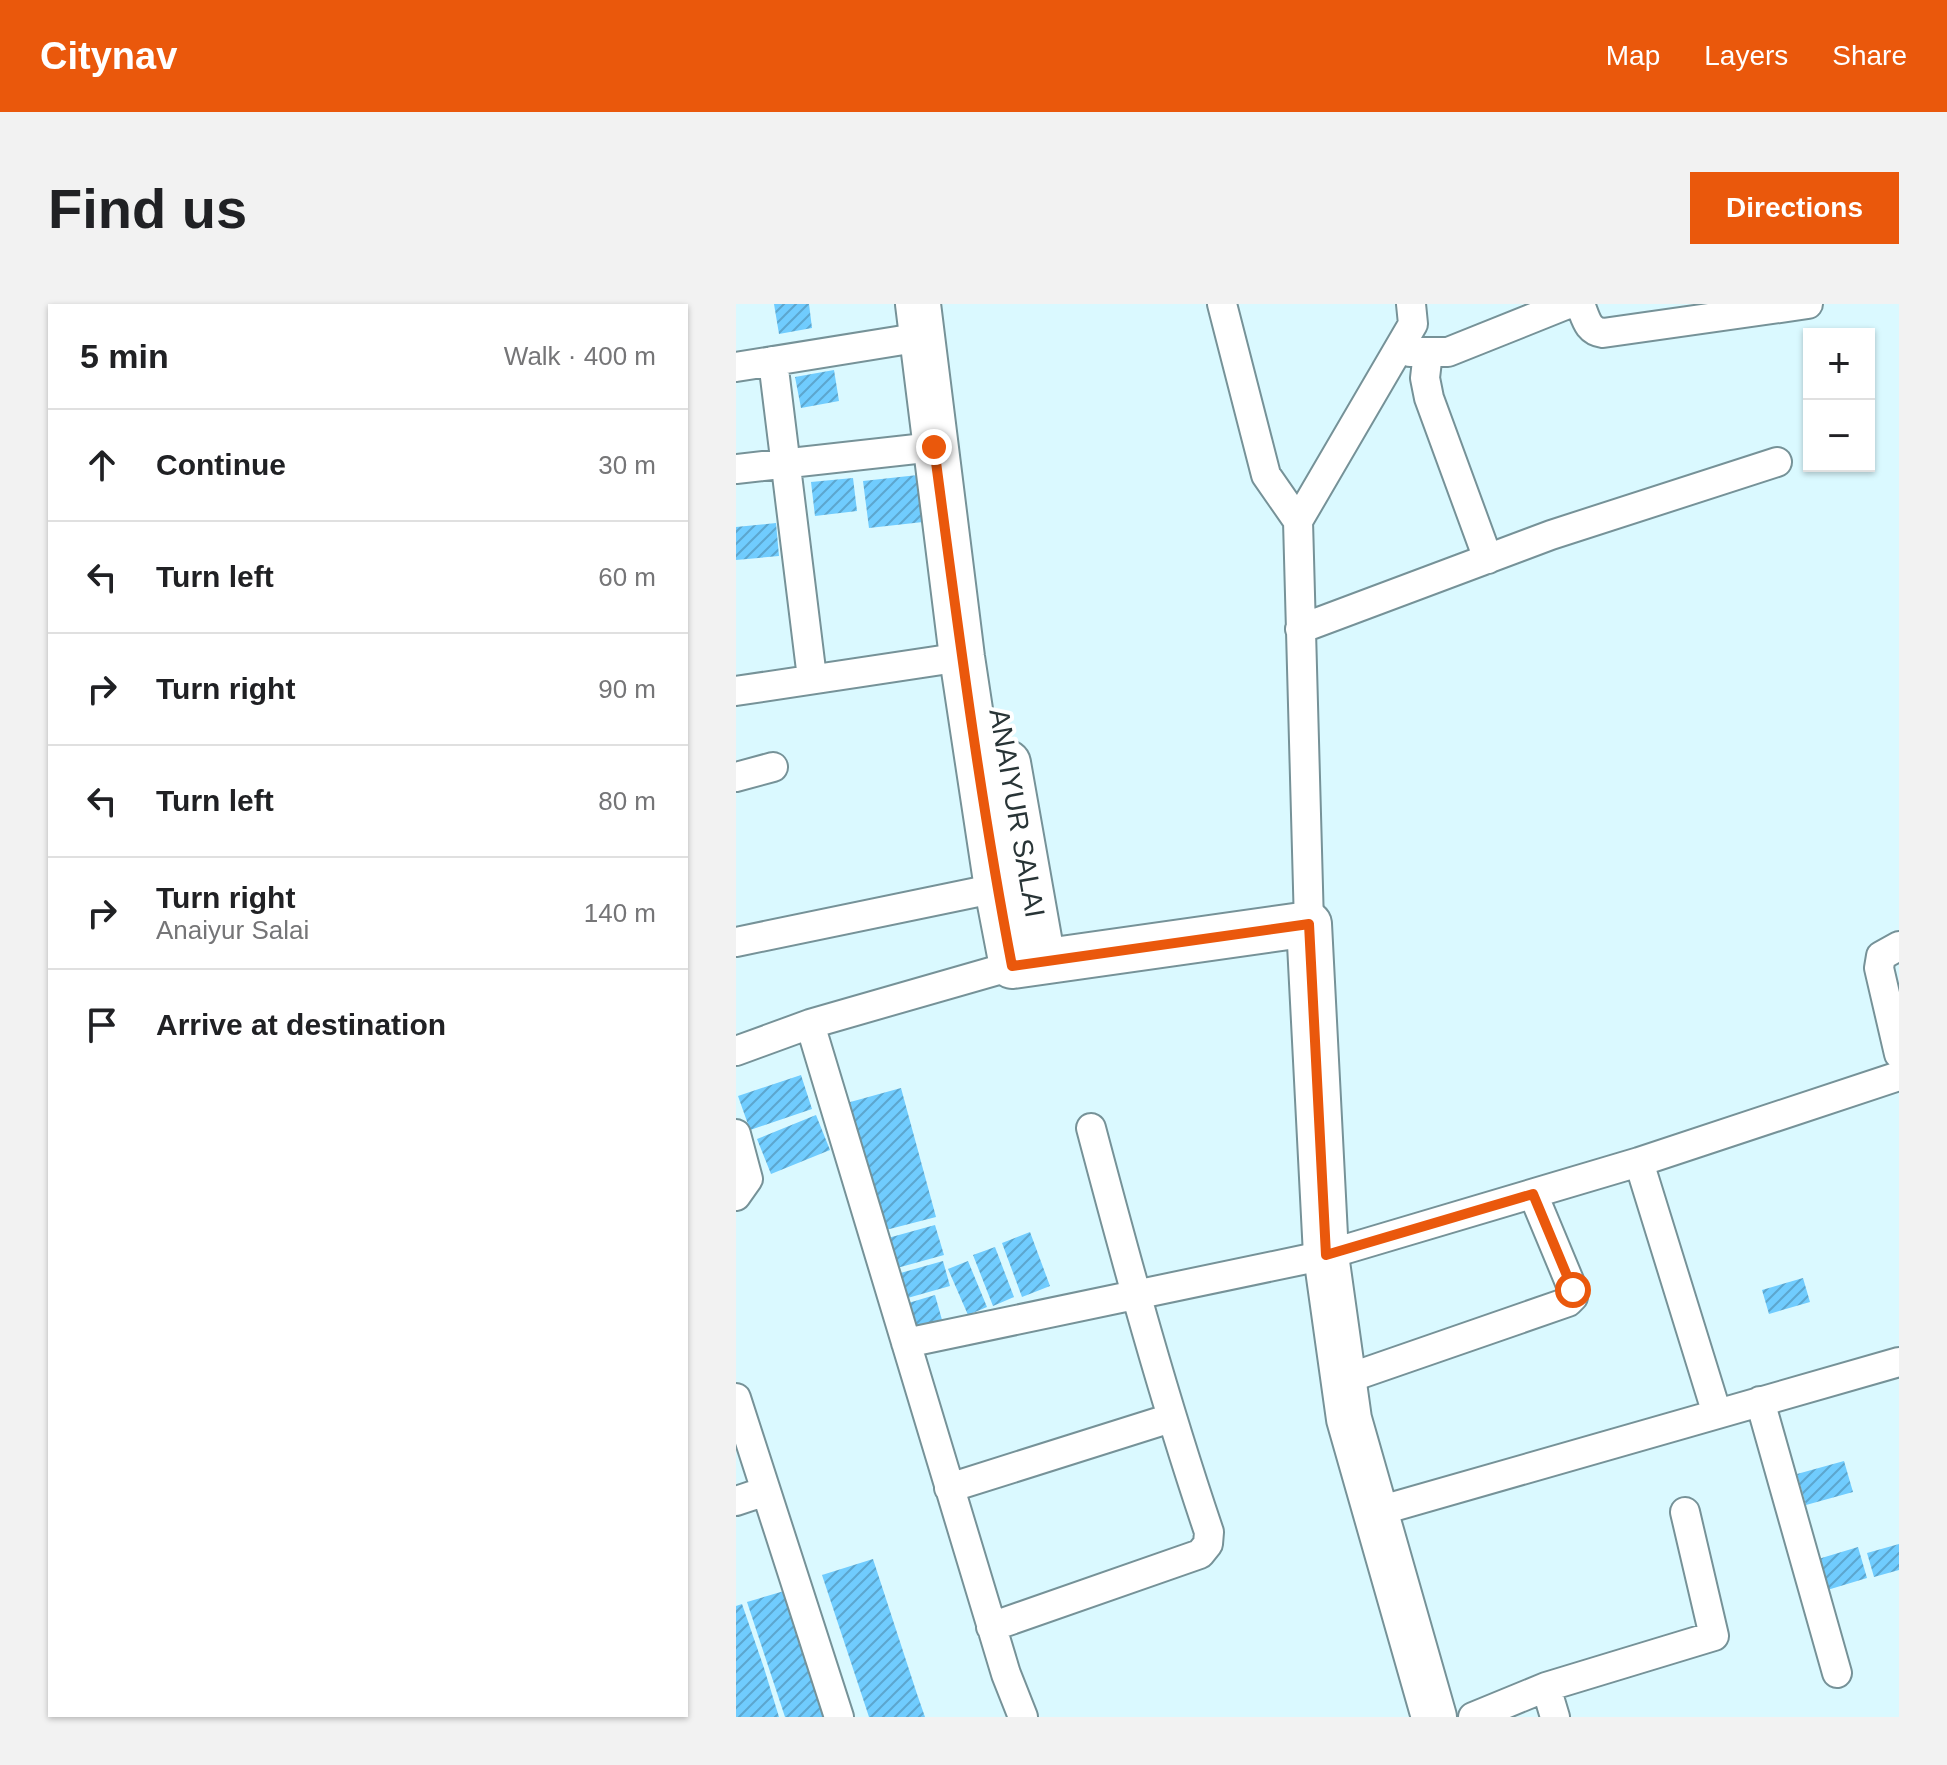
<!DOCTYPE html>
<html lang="en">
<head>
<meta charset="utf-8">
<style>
  body { margin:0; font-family:Helvetica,sans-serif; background:#f2f2f2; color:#202124 }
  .controls { position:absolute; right:24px; top:24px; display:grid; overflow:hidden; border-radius:0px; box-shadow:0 2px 6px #0004 }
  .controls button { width:72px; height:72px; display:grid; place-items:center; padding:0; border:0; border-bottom:2px solid #e0e0e0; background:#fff; color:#202124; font:40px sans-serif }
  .stop { position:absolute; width:24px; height:24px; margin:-18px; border:6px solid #ea580c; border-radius:50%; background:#fff }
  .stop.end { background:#ea580c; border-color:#fff; box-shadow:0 2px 8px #0008 }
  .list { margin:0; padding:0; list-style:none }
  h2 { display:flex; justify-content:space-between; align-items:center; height:104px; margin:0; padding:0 32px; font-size:34px }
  h2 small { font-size:26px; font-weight:400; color:#757577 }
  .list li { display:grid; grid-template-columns:52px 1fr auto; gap:24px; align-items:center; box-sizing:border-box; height:112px; padding:0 32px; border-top:2px solid #e0e0e0 }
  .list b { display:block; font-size:30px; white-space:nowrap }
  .list p { margin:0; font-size:26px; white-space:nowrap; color:#757577 }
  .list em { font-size:26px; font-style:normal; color:#757577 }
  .icon { flex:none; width:44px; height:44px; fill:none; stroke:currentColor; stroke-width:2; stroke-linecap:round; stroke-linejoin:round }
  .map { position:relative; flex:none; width:1163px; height:1413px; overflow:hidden; border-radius:0px }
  header { display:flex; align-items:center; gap:48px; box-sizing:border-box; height:112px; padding:0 40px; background:#ea580c; color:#fff }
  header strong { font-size:38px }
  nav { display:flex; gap:44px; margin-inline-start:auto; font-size:28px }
  .intro { display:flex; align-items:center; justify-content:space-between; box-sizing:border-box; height:192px; padding:0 48px }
  h1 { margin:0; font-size:56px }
  .button { padding:20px 36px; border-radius:0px; background:#ea580c; color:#fff; font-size:28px; font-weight:700 }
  main { display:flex; gap:48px; padding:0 48px }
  aside { flex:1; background:#fff; border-radius:0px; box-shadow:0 2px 6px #0004 }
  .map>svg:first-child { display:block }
  .building { fill:url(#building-hatch) }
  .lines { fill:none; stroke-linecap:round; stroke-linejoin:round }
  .minor-casing { stroke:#769298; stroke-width:32 }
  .primary-casing { stroke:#769298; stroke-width:48 }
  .minor { stroke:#fff; stroke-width:28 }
  .primary { stroke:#fff; stroke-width:44 }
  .route { stroke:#ea580c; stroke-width:10 }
  .labels { text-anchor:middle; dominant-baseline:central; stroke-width:8; stroke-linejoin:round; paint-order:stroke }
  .street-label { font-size:28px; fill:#283436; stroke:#fff }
</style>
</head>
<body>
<header>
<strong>Citynav</strong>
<nav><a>Map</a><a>Layers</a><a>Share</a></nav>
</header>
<div class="intro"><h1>Find us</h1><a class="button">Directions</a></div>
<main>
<aside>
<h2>5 min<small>Walk · 400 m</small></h2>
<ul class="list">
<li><svg class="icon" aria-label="ahead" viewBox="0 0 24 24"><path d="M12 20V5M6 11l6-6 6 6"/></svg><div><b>Continue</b></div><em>30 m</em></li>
<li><svg class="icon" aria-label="left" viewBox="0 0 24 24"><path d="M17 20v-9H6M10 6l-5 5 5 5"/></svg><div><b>Turn left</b></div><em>60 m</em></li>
<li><svg class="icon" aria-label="right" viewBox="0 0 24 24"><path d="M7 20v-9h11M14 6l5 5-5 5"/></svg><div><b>Turn right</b></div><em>90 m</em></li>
<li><svg class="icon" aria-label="left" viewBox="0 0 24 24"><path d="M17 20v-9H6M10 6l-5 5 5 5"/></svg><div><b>Turn left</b></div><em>80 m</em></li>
<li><svg class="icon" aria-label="right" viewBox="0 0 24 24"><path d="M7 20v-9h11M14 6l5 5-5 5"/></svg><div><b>Turn right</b><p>Anaiyur Salai</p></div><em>140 m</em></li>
<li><svg class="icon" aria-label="arrive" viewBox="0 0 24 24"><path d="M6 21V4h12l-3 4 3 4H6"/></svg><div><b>Arrive at destination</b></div></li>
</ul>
</aside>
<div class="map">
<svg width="1163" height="1413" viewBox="0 0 1163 1413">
  <defs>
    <pattern id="building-hatch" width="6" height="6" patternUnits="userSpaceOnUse" patternTransform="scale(2)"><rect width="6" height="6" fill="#70ccfe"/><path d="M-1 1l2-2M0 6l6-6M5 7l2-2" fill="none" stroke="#5ca6ce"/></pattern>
  </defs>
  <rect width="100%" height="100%" fill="#daf9ff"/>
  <!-- building -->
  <path class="building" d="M38 0H73L76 24 43 30Z
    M98 66 103 97 65 104 59 73Z
    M182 171 187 218 133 224 127 177Z
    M117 174 121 207 79 212 75 178Z
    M40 219 43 252 0 256V223Z
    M65 771 76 805 14 826 2 792Z
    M165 784 200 913 142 928 107 800Z
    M80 811 94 846 35 870 21 835Z
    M199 921 208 951 161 964 152 934Z
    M294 928 314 982 286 993 266 939Z
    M259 943 278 993 257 1002 237 951Z
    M207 957 214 982 168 995 161 970Z
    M232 957 251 1003 232 1011 212 965Z
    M1067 974 1074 998 1033 1010 1026 986Z
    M199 991 208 1023 177 1031 169 1000Z
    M1108 1157 1117 1188 1070 1201 1061 1170Z
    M1163 1240V1266L1138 1273 1131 1249Z
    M1122 1243 1131 1274 1088 1287 1079 1256Z
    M137 1255 181 1390 189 1413H133L86 1271Z
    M55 1285 97 1413H49L11 1298Z
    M6 1300 28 1364 43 1413H0V1302Z"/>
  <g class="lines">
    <!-- minor casing -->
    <g class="minor-casing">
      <path id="minor" d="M486 0 530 171 562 217
        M844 0C850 14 851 27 867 29L1072 0
        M674 48H712L832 0
        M692 48 689 74 693 94 752 255
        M37 57 76 374
        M0 63 186 33
        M0 165 198 143
        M564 325 815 231 1041 158
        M0 387 226 353
        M0 473 37 463
        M573 620 562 217 677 20 675 0
        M0 638 261 584
        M1163 642 1145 652 1143 664 1163 750
        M74 720 270 1370 287 1413
        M0 747 74 720 276 662
        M0 830 12 875 0 892
        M903 858 981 1110
        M170 1039 590 951 903 858 1163 772
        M607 1076 832 998 837 993V986L797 890
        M0 1094 103 1413
        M1024 1097 1101 1369
        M213 1184 435 1114
        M0 1197 30 1187
        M639 1208 1163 1058
        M255 1323 464 1250 472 1240 473 1228C428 1095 391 960 355 824
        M810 1383 819 1413
        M737 1413 810 1383 978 1332 949 1208"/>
    </g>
    <!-- primary casing -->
    <g class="primary-casing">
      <path id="primary" d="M182 0 226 353 261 584 276 662 573 620 590 951 613 1115 698 1413
        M272 459 307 657"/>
    </g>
    <!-- minor -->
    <use href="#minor" class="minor"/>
    <!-- primary -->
    <use href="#primary" class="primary"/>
  </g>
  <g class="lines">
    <!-- route -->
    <path class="route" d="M198 143C221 316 243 490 276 662L573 620 590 951 797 890 837 986"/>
  </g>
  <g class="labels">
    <!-- street labels -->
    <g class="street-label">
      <text transform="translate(281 509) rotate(80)">ANAIYUR SALAI</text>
    </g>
  </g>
</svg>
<div class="controls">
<button>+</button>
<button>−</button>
</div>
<div class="stop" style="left:837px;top:986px"></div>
<div class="stop end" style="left:198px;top:143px"></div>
</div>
</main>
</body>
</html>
